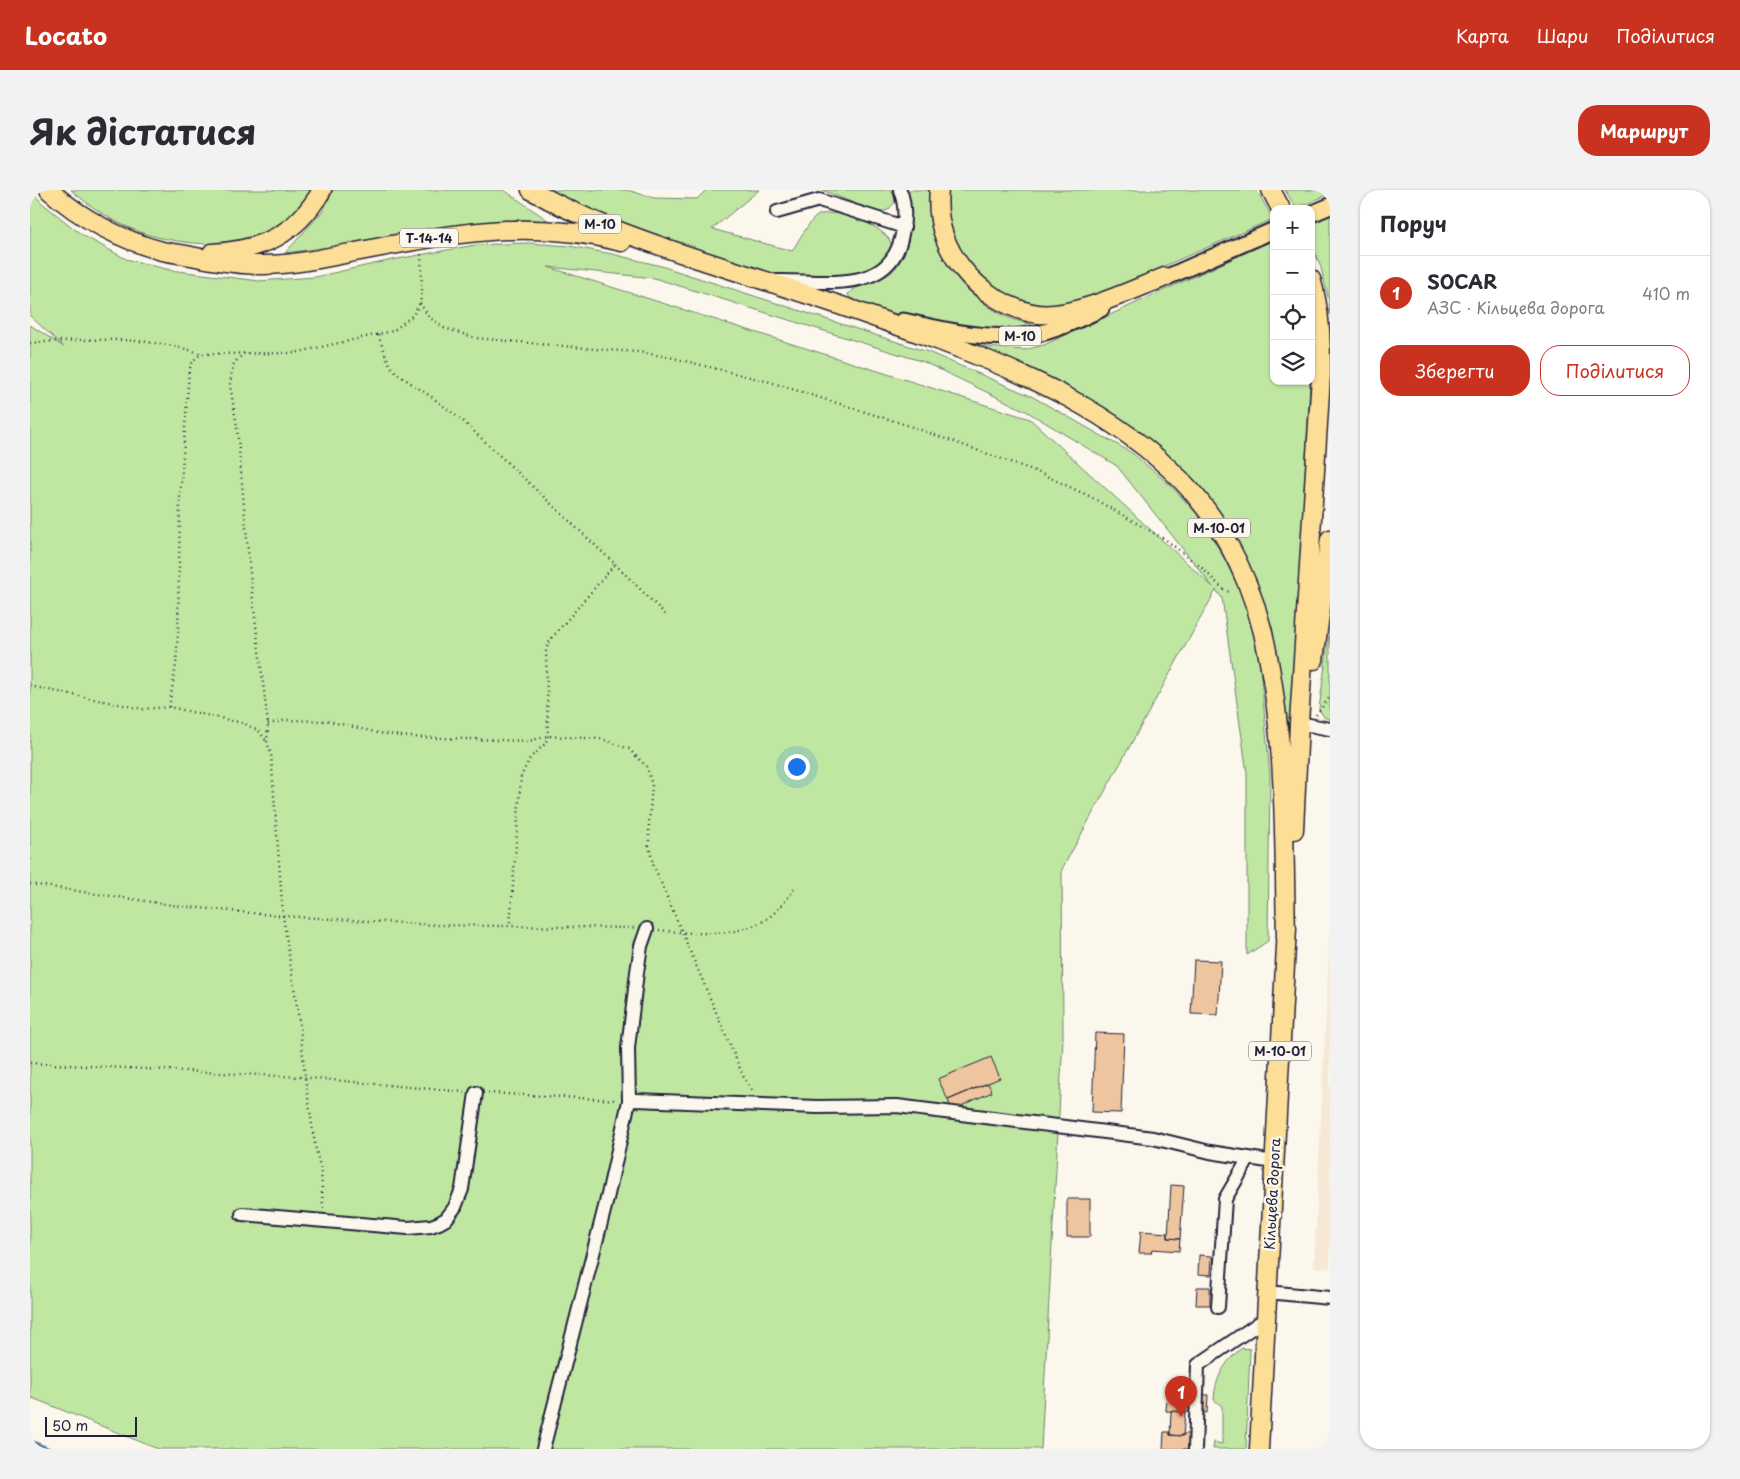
<!DOCTYPE html>
<html lang="uk">
<head>
<meta charset="utf-8">
<style>
  body { margin:0; font-family:"Playpen Sans",sans-serif; background:#f2f2f3; color:#2b2b33 }
  .controls { position:absolute; right:15px; top:15px; display:grid; overflow:hidden; border-radius:10px; box-shadow:0 1px 4px #0004 }
  .controls button { width:45px; height:45px; display:grid; place-items:center; padding:0; border:0; border-bottom:1px solid #e1e1e2; background:#fff; color:#2b2b33; font:25px sans-serif }
  .scale { position:absolute; left:15px; bottom:12px; width:92px; box-sizing:border-box; padding-left:5px; border:2px solid #22223b; border-top:0; font-size:14px; line-height:18px; white-space:nowrap; color:#22223b; -webkit-text-stroke:4px #fbf7ec; paint-order:stroke }
  .you { position:absolute; left:766px; top:576px; width:18px; height:18px; margin:-12px; border:4px solid #fff; border-radius:50%; background:#1a73e8; box-shadow:0 0 0 8px #1a73e833 }
  .badge { display:grid; place-items:center; width:32px; height:32px; border-radius:50%; background:#c8321e; color:#fff; font-size:16px; font-weight:700 }
  .pin { position:absolute; translate:-50% -41px; filter:drop-shadow(0 1px 2px #0008) }
  .pin::after { content:''; position:absolute; top:26px; width:18px; height:15px; background:inherit; clip-path:polygon(0 0,100% 0,50% 100%) }
  .list { margin:0; padding:0; list-style:none }
  h2 { display:flex; justify-content:space-between; align-items:center; height:65px; margin:0; padding:0 20px; font-size:21px }
  h2 small { font-size:16px; font-weight:400; color:#7c7c81 }
  .list li { display:grid; grid-template-columns:32px 1fr auto; gap:15px; align-items:center; box-sizing:border-box; height:75px; padding:0 20px; border-top:1px solid #e1e1e2 }
  .list b { display:block; font-size:19px; white-space:nowrap }
  .list p { margin:0; font-size:16px; white-space:nowrap; color:#7c7c81 }
  .list em { font-size:16px; font-style:normal; color:#7c7c81 }
  .actions { display:flex; gap:10px; padding:15px 20px }
  .actions a { flex:1; padding:11px 0; border:1px solid #c8321e; border-radius:20px; text-align:center; font-size:18px; color:#c8321e }
  .actions .main { background:#c8321e; color:#fff }
  .icon { flex:none; width:28px; height:28px; fill:none; stroke:currentColor; stroke-width:2; stroke-linecap:round; stroke-linejoin:round }
  .map { position:relative; flex:none; width:1300px; height:1259px; overflow:hidden; border-radius:20px }
  header { display:flex; align-items:center; gap:30px; box-sizing:border-box; height:70px; padding:0 25px; background:#c8321e; color:#fff }
  header strong { font-size:24px }
  nav { display:flex; gap:28px; margin-inline-start:auto; font-size:18px }
  .intro { display:flex; align-items:center; justify-content:space-between; box-sizing:border-box; height:120px; padding:0 30px }
  h1 { margin:0; font-size:35px }
  .button { padding:12px 22px; border-radius:20px; background:#c8321e; color:#fff; font-size:18px; font-weight:700 }
  main { display:flex; gap:30px; padding:0 30px }
  aside { flex:1; background:#fff; border-radius:20px; box-shadow:0 1px 4px #0004 }
  .map>svg:first-child { display:block }
  .built { fill:#f7e8d5 }
  .green { fill:#c0e7a2; stroke:#71846e; fill-rule:evenodd }
  .lines { fill:none; stroke-linecap:round; stroke-linejoin:round }
  .stream { stroke:#6082a3; stroke-width:4 }
  .building { fill:#efc59f; stroke:#22223b }
  .minor-casing { stroke:#22223b; stroke-width:16 }
  .major-casing { stroke:#22223b; stroke-width:19 }
  .highway-casing { stroke:#22223b; stroke-width:21 }
  .path { stroke:#22223b; stroke-width:2.5; stroke-dasharray:1 4; stroke-linecap:butt }
  .minor { stroke:#fbf7ec; stroke-width:12 }
  .major { stroke:#fdde96; stroke-width:15 }
  .highway { stroke:#fdde96; stroke-width:18 }
  .labels { text-anchor:middle; dominant-baseline:central; stroke-width:5; stroke-linejoin:round; paint-order:stroke }
  .shield { fill:#fbf7ec; stroke:#636270; stroke-width:1 }
  .shield-label { font-size:12px; font-weight:bold; fill:#22223b }
  .street-label { font-size:14px; fill:#22223b; stroke:#fbf7ec }
</style>
</head>
<body>
<header>
<strong>Locato</strong>
<nav><a>Карта</a><a>Шари</a><a>Поділитися</a></nav>
</header>
<div class="intro"><h1>Як дістатися</h1><a class="button">Маршрут</a></div>
<main>
<div class="map">
<svg width="1300" height="1259" viewBox="0 0 1300 1259">
  <rect width="100%" height="100%" fill="#fbf7ec"/>
  <filter id="ink" filterUnits="userSpaceOnUse"><feTurbulence type="fractalNoise" baseFrequency=".02" numOctaves="2"/><feDisplacementMap in="SourceGraphic" scale="10" xChannelSelector="R" yChannelSelector="G"/><feConvolveMatrix kernelMatrix="1 2 1 2 8 2 1 2 1" color-interpolation-filters="sRGB"/></filter>
  <g filter="url(#ink)">
    <!-- built -->
    <path class="built" d="M1300 738V1078L1284 1077Z"/>
    <!-- green -->
    <path class="green" d="M0 0 12 13 52 45 96 69 140 80 229 91 285 87 362 70 445 55 499 53 539 56 582 64 631 76 898 162 1003 207 1102 263 1140 295 1171 328 1195 370 1215 411 1229 466 1240 585 1238 751 1217 765V583L1192 408 1186 400 1032 679 1033 848 1011 1259H128L0 1207V135L34 157 0 126ZM518 77 624 88 894 172 996 221 1087 276 1183 397 1000 229Z
      M41 0H283L280 5C266 19 252 35 234 45 204 61 141 53 110 42 84 33 62 18 41 0Z
      M303 0H474L519 31C458 26 398 40 338 51 310 56 282 59 255 63L293 21Z
      M515 0H597L624 8 667 9 676 0H729L682 39 762 61C768 52 779 31 787 26 803 16 852 35 860 51 862 55 861 59 861 63L849 76 836 83 815 87H785L736 83 593 36Z
      M792 0H863L865 12 858 20 848 23Z
      M877 0H899C899 15 899 32 904 46 917 83 942 110 977 127 985 131 994 132 1002 135L981 139 953 138 884 128 835 116 821 111 818 104C828 94 844 93 856 86 881 72 885 24 877 0Z
      M917 0H1225L1229 4 1243 29 1046 114 1021 118 995 117 949 90 919 43 915 13Z
      M1255 0H1300V4L1266 18Z
      M1300 26V125V115L1291 78 1281 52V34Z
      M1244 50V191H1280L1259 586 1246 461 1154 284 942 156 994 160 1014 155Z
      M1300 438V530L1294 527 1289 519Z
      M1212 1158 1220 1159 1216 1259H1183L1184 1252 1192 1254V1216L1184 1210C1185 1188 1195 1171 1212 1158Z"/>
    <g class="lines">
      <!-- stream -->
      <path class="stream" d="M0 1251 19 1259"/>
    </g>
    <!-- building -->
    <path class="building" d="M1164 770 1191 771 1188 825 1161 824Z
      M1065 843 1094 844 1091 923 1062 922Z
      M961 867 970 888 918 910 908 889Z
      M958 893 962 902 922 920 918 910Z
      M1141 995 1154 996 1150 1049 1138 1048Z
      M1037 1009H1060V1047H1037Z
      M1111 1041 1138 1043V1048L1150 1049 1149 1061 1122 1059 1121 1063H1109Z
      M1169 1065 1182 1066 1181 1085 1168 1084Z
      M1167 1097H1180V1115H1166Z
      M1137 1203 1178 1205 1177 1223 1136 1221Z
      M1141 1221 1155 1222 1153 1246 1140 1245Z
      M1134 1242H1140V1245L1153 1246V1244H1160L1159 1259H1133Z"/>
    <g class="lines">
      <!-- minor casing -->
      <g class="minor-casing">
        <path id="minor" d="M747 22 789 10 874 37
          M748 91C792 90 857 105 871 49 875 34 876 15 870 0
          M1269 533 1300 539
          M599 911 598 858 607 782 611 756 617 739
          M212 1024 378 1038 401 1036 409 1033 416 1029 425 1017 432 999 446 903
          M1237 1102 1300 1108
          M1188 1117 1195 1009 1219 968
          M513 1259 577 1009 599 911 606 910 787 917 867 916 1123 948 1180 962 1244 972
          M1165 1259 1168 1175 1235 1129"/>
      </g>
      <!-- major casing -->
      <g class="major-casing">
        <path id="major" d="M1281 24 1300 16
          M1126 92 1244 40
          M873 131C916 141 963 152 1007 144 1030 139 1051 128 1071 119"/>
      </g>
      <!-- highway casing -->
      <g class="highway-casing">
        <path id="highway" d="M19 0C50 28 91 50 132 61 141 63 152 64 161 66 185 71 209 75 233 75 269 75 306 65 341 59 427 42 505 29 592 52
          M501 0C552 29 606 48 662 67 702 80 742 93 782 106 825 120 866 135 907 150 995 183 1084 222 1151 290 1197 336 1227 404 1238 466 1256 560 1254 654 1256 749
          M909 0C906 29 914 55 932 78 950 101 979 120 1008 124 1044 128 1101 100 1135 87
          M1241 0 1251 19
          M182 63C232 60 266 45 292 0
          M1284 470 1300 349
          M1264 640 1269 533 1291 186C1291 153 1291 121 1281 89
          M1229 1259 1257 738"/>
      </g>
      <!-- path -->
      <path class="path" d="M390 113 399 127 414 138 446 148 576 160 608 162 639 167 740 192 880 236 1008 282 1059 306 1136 350 1172 378 1193 399 1199 402
        M348 145 360 176 369 185 403 208 433 231 585 374 521 449 516 459 518 546 515 554 500 568 491 586 480 736
        M0 153C56 149 118 145 172 164
        M214 163 204 173 202 180 200 195 207 237 221 394 238 534 237 553 241 564 253 726 270 836 275 887 285 955 291 981 293 1018
        M585 374 637 426
        M0 496 113 519 139 517 213 533 229 541 237 552
        M139 517 146 475 148 442 150 308 159 181C162 172 164 168 172 164L264 163 363 141 383 125 390 113 392 100 391 63
        M1286 525 1300 507
        M238 534 257 530 298 531 349 543 379 547 499 551 518 546 572 549 599 559 617 577 622 595 619 633V656L623 674 714 888 724 903
        M0 694 149 716 253 726 406 735 606 738
        M629 740C664 744 714 749 743 724 752 716 759 706 766 697
        M0 873 269 887 435 902
        M458 903 587 910"/>
      <!-- minor -->
      <use href="#minor" class="minor"/>
      <!-- major -->
      <use href="#major" class="major"/>
      <!-- highway -->
      <use href="#highway" class="highway"/>
    </g>
  </g>
  <g class="labels">
    <!-- shield labels -->
    <g class="shield">
      <rect x="549" y="24.5" width="42" height="19" rx="4"/>
      <rect x="370" y="38.5" width="58" height="19" rx="4"/>
      <rect x="969" y="136.5" width="42" height="19" rx="4"/>
      <rect x="1158" y="328.5" width="62" height="19" rx="4"/>
      <rect x="1219" y="851.5" width="62" height="19" rx="4"/>
    </g>
    <g class="shield-label">
      <text x="570" y="34">М-10</text>
      <text x="399" y="48">Т-14-14</text>
      <text x="990" y="146">М-10</text>
      <text x="1189" y="338">М-10-01</text>
      <text x="1250" y="861">М-10-01</text>
    </g>
    <!-- street labels -->
    <g class="street-label">
      <text transform="translate(1242 1004) rotate(-87)">Кільцева дорога</text>
    </g>
  </g>
</svg>
<div class="controls">
<button>+</button>
<button>−</button>
<button><svg class="icon" aria-label="locate" viewBox="0 0 24 24"><circle cx="12" cy="12" r="6"/><path d="M12 2v4M12 18v4M2 12h4M18 12h4"/></svg></button>
<button><svg class="icon" aria-label="layers" viewBox="0 0 24 24"><path d="M12 4l9 5-9 5-9-5zM3 14l9 5 9-5"/></svg></button>
</div>
<div class="scale">50 m</div>
<div class="you"></div>
<div class="pin badge" style="left:1151px;top:1227px">1</div>
</div>
<aside>
<h2>Поруч<small></small></h2>
<ul class="list">
<li><span class="badge">1</span><div><b>SOCAR</b><p>АЗС · Кільцева дорога</p></div><em>410 m</em></li>
</ul>
<div class="actions"><a class="main">Зберегти</a><a>Поділитися</a></div>
</aside>
</main>
</body>
</html>
